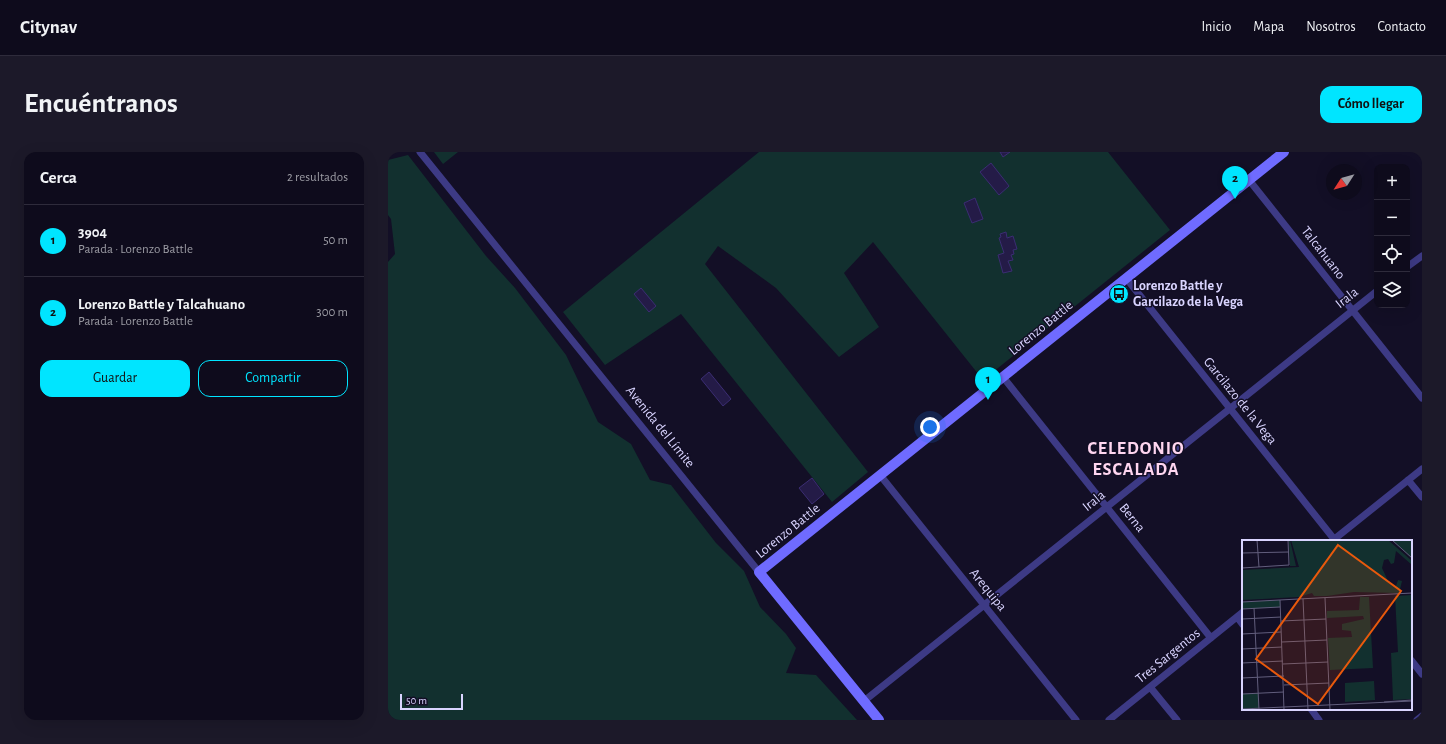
<!DOCTYPE html>
<html lang="es">
<head>
<meta charset="utf-8">
<style>
  body { margin:0; font-family:"Alegreya Sans",sans-serif; background:#1c1929; color:#f1f3f6 }
  .controls { position:absolute; right:12px; top:12px; display:grid; overflow:hidden; border-radius:8px; box-shadow:0 4px 16px #0002 }
  .controls button { width:36px; height:36px; display:grid; place-items:center; padding:0; border:0; border-bottom:1px solid #2e2b3b; background:#0e0b1c; color:#f1f3f6; font:20px sans-serif }
  .compass { position:absolute; left:938px; top:12px; width:36px; height:36px; border-radius:50%; background:#0e0b1c; box-shadow:0 4px 16px #0002; rotate:234deg }
  .scale { position:absolute; left:12px; bottom:10px; width:63px; box-sizing:border-box; padding-left:4px; border:2px solid #d9d4ff; border-top:0; font-size:11px; line-height:14px; white-space:nowrap; color:#d9d4ff; -webkit-text-stroke:3px #130f26; paint-order:stroke }
  .you { position:absolute; left:542px; top:275px; width:14px; height:14px; margin:-10px; border:3px solid #fff; border-radius:50%; background:#1a73e8; box-shadow:0 0 0 6px #1a73e833 }
  .badge { display:grid; place-items:center; width:26px; height:26px; border-radius:50%; background:#00e5ff; color:#111; font-size:13px; font-weight:700 }
  .pin { position:absolute; translate:-50% -33px; filter:drop-shadow(0 1px 2px #0008) }
  .pin::after { content:''; position:absolute; top:21px; width:14px; height:12px; background:inherit; clip-path:polygon(0 0,100% 0,50% 100%) }
  .list { margin:0; padding:0; list-style:none }
  h2 { display:flex; justify-content:space-between; align-items:center; height:52px; margin:0; padding:0 16px; font-size:17px }
  h2 small { font-size:13px; font-weight:400; color:#9b9ba3 }
  .list li { display:grid; grid-template-columns:26px 1fr auto; gap:12px; align-items:center; box-sizing:border-box; height:72px; padding:0 16px; border-top:1px solid #2e2b3b }
  .list b { display:block; font-size:15px; white-space:nowrap }
  .list p { margin:0; font-size:13px; white-space:nowrap; color:#9b9ba3 }
  .list em { font-size:13px; font-style:normal; color:#9b9ba3 }
  .actions { display:flex; gap:8px; padding:12px 16px }
  .actions a { flex:1; padding:9px 0; border:1px solid #00e5ff; border-radius:12px; text-align:center; font-size:14px; color:#00e5ff }
  .actions .main { background:#00e5ff; color:#111 }
  .icon { flex:none; width:22px; height:22px; fill:none; stroke:currentColor; stroke-width:2; stroke-linecap:round; stroke-linejoin:round }
  .map { position:relative; flex:none; width:1034px; height:568px; overflow:hidden; border-radius:12px }
  header { display:flex; align-items:center; gap:24px; box-sizing:border-box; height:56px; padding:0 20px; background:#0e0b1c; border-bottom:1px solid #2e2b3b }
  header strong { font-size:19px }
  nav { display:flex; gap:22px; margin-inline-start:auto; font-size:14px }
  .intro { display:flex; align-items:center; justify-content:space-between; box-sizing:border-box; height:96px; padding:0 24px }
  h1 { margin:0; font-size:28px }
  .button { padding:10px 18px; border-radius:12px; background:#00e5ff; color:#111; font-size:14px; font-weight:700 }
  main { display:flex; gap:24px; padding:0 24px }
  aside { flex:1; background:#0e0b1c; border-radius:12px; box-shadow:0 4px 16px #0002 }
  .map>svg:first-child { display:block }
  .green { fill:#12302f }
  .building { fill:#241b47; stroke:#3b2d73 }
  .lines { fill:none; stroke-linecap:round; stroke-linejoin:round }
  .street { stroke:#3d3a85; stroke-width:7 }
  .secondary { stroke:#6f6bff; stroke-width:10 }
  .labels { text-anchor:middle; dominant-baseline:central; stroke-width:3; stroke-linejoin:round; paint-order:stroke }
  .street-label { font-size:14px; fill:#d9d4ff; stroke:#130f26 }
  .poi-label { font-size:14px; font-weight:bold; fill:#d9d4ff; stroke:#130f26; text-anchor:start }
  .district-label { font-size:18px; font-weight:bold; letter-spacing:1px; fill:#ffd6f0; stroke:#130f26 }
  .inset-road { fill:none; stroke:#625e7d; stroke-width:1 }
  .view { fill:#e8590c; fill-opacity:0.15; stroke:#e8590c; stroke-width:2 }
  .inset-edge { fill:none; stroke:#d9d4ff; stroke-width:2 }
</style>
</head>
<body>
<header>
<strong>Citynav</strong>
<nav><a>Inicio</a><a>Mapa</a><a>Nosotros</a><a>Contacto</a></nav>
</header>
<div class="intro"><h1>Encuéntranos</h1><a class="button">Cómo llegar</a></div>
<main>
<aside>
<h2>Cerca<small>2 resultados</small></h2>
<ul class="list">
<li><span class="badge">1</span><div><b>3904</b><p>Parada · Lorenzo Battle</p></div><em>50 m</em></li>
<li><span class="badge">2</span><div><b>Lorenzo Battle y Talcahuano</b><p>Parada · Lorenzo Battle</p></div><em>300 m</em></li>
</ul>
<div class="actions"><a class="main">Guardar</a><a>Compartir</a></div>
</aside>
<div class="map">
<svg width="1034" height="568" viewBox="0 0 1034 568">
  <rect width="100%" height="100%" fill="#130f26"/>
  <!-- green -->
  <path class="green" d="M46 0H70L55 12Z
    M371 0H720L782 78 595 228 485 90 456 121 491 175 451 205 388 136 330 94 317 112 480 320 444 350 293 162 217 213 175 160Z
    M20 3 98 104 127 136 178 203 210 270 243 292 262 328 283 333 328 391 356 419 372 455 398 482 408 496 398 521 428 523 469 568H0V110L7 102 3 67 0 63V8Z"/>
  <!-- building -->
  <path class="building" d="M612 0H622L615 5Z
    M603 11 621 34 611 43 592 20Z
    M587 46 595 67 584 71 576 51Z
    M618 80 619 86 625 84 629 97 625 98 626 102 623 103 625 108 620 109 624 119 615 121 610 103 616 101 611 86 613 85 612 82Z
    M253 136 268 154 261 160 246 142Z
    M321 220 343 247 335 254 313 227Z
    M424 326 436 342 424 352 411 336Z"/>
  <g class="lines">
    <!-- street -->
    <path class="street" d="M32 0 371 420
      M861 28 1034 246
      M1019 115 1034 104
      M738 126 946 387
      M615 225 823 486
      M492 323 688 568
      M1020 328 1034 345
      M944 389 1034 317
      M849 465 855 473
      M1023 508 1034 522
      M762 535 789 568
      M476 549 989 139
      M923 557 931 568
      M721 568 855 460
      M1029 568 1034 564"/>
    <!-- secondary -->
    <path class="secondary" d="M491 568 371 420 896 0"/>
  </g>
  <!-- icons -->
  <defs>
    <g id="bus-disc" transform="scale(1)"><circle r="9.5" fill="#00e5ff" stroke="#130f26"/><path d="M-5-6H5V4H4V6H2V4H-2V6H-4V4H-5ZM-3.5-4V0h7V-4ZM-3.5 1.2v1.5H-2V1.2ZM2 1.2v1.5H3.5V1.2Z" fill="#111"/></g>
  </defs>
  <g fill-rule="evenodd">
    <use href="#bus-disc" x="731" y="142"/>
  </g>
  <g class="labels">
    <!-- street labels -->
    <g class="street-label">
      <text transform="translate(935 101) rotate(52)">Talcahuano</text>
      <text transform="translate(959 146) rotate(-38)">Irala</text>
      <text transform="translate(653 176) rotate(-39)">Lorenzo Battle</text>
      <text transform="translate(852 249) rotate(51)">Garcilazo de la Vega</text>
      <text transform="translate(272 275) rotate(51)">Avenida del Límite</text>
      <text transform="translate(706 349) rotate(-39)">Irala</text>
      <text transform="translate(744 366) rotate(51)">Berna</text>
      <text transform="translate(400 379) rotate(-39)">Lorenzo Battle</text>
      <text transform="translate(600 438) rotate(51)">Arequipa</text>
      <text transform="translate(780 504) rotate(-39)">Tres Sargentos</text>
    </g>
    <!-- poi labels -->
    <g class="poi-label">
      <text x="745" y="134">Lorenzo Battle y<tspan x="745" dy="16">Garcilazo de la Vega</tspan></text>
    </g>
    <!-- district labels -->
    <g class="district-label">
      <text x="748" y="297">CELEDONIO<tspan x="748" dy="21">ESCALADA</tspan></text>
    </g>
  </g>
  <!-- overview -->
  <g transform="translate(854 388)">
    <rect width="170" height="170" fill="#130f26"/>
    <path d="M47 0H48L54 26H48ZM49 0H146L170 21V25L154 11 152 23 149 24 146 19 142 20 140 28 147 43 154 46 156 40 160 41 157 53 112 52 85 56H72L70 53 57 57 0 60V30L57 27ZM150 0H170V18ZM170 55V159L151 160 149 113 156 112 153 56ZM118 57H127L131 128 88 130 86 98 110 97 109 91 100 90V84L122 79 121 76 85 78V71L117 70ZM38 60V67L0 69V62ZM132 141 133 160 103 162V143ZM16 153 17 168 0 169V154Z" fill="#12302f"/>
    <path class="inset-road" d="M15 0 17 27M150 0 170 18M0 13 47 12M0 28 47 25 46 0M83 58 88 170M61 59 66 170M38 60 42 170M0 62 170 53M12 68 17 170M0 69 38 67M0 79 39 77M39 81 84 79M0 94 39 92M40 102 85 100M0 109 40 107M0 123 41 121M41 124 86 122M0 138 42 136M42 145 87 143M0 154 42 152M142 162 170 160M0 169 170 161"/>
    <path class="view" d="M96 5 159 51 76 164 14 119Z"/>
    <rect width="170" height="170" class="inset-edge"/>
  </g>
</svg>
<div class="controls">
<button>+</button>
<button>−</button>
<button><svg class="icon" aria-label="locate" viewBox="0 0 24 24"><circle cx="12" cy="12" r="6"/><path d="M12 2v4M12 18v4M2 12h4M18 12h4"/></svg></button>
<button><svg class="icon" aria-label="layers" viewBox="0 0 24 24"><path d="M12 4l9 5-9 5-9-5zM3 14l9 5 9-5"/></svg></button>
</div>
<svg class="compass" viewBox="-18 -18 36 36"><path d="M0-13l5 13h-10z" fill="#e53935"/><path d="M0 13l5-13h-10z" fill="#9b9ba3"/></svg>
<div class="scale">50 m</div>
<div class="you"></div>
<div class="pin badge" style="left:600px;top:248px">1</div>
<div class="pin badge" style="left:847px;top:47px">2</div>
</div>
</main>
</body>
</html>
